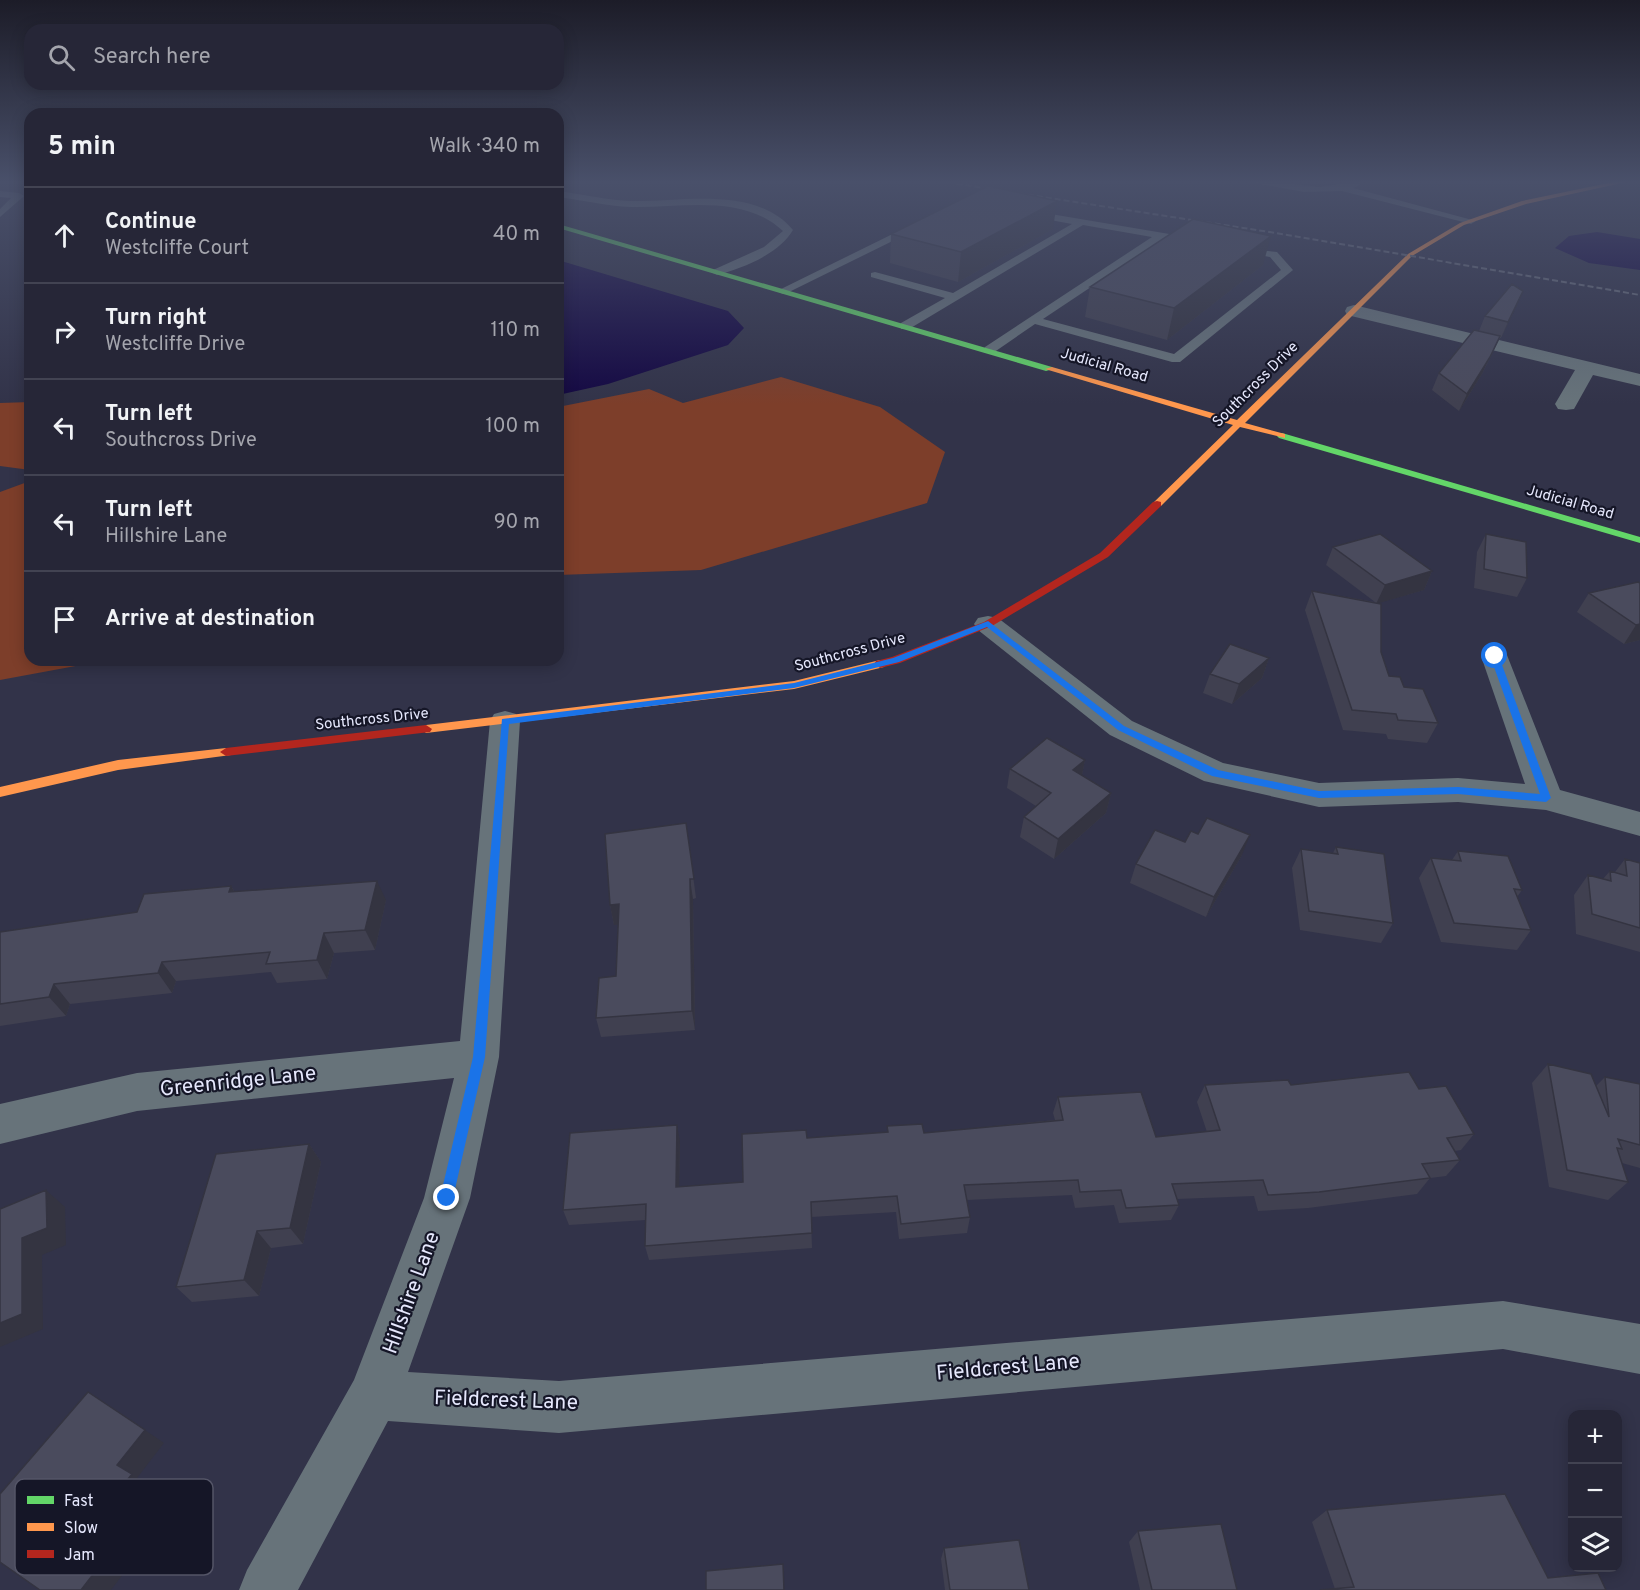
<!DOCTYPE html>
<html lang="en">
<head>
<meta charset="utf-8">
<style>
  body { margin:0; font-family:Overpass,sans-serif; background:#2e2e3f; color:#f1f3f6 }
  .controls { position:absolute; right:18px; bottom:18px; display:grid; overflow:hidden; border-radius:12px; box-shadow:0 3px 15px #0003 }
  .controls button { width:54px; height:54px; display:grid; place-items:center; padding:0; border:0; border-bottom:2px solid #424352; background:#262637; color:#f1f3f6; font:30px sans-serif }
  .stop { position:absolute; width:18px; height:18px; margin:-14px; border:4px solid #1a73e8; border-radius:50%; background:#fff }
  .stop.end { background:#1a73e8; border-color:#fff; box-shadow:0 2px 6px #0008 }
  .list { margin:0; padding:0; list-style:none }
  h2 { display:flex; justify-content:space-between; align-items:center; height:78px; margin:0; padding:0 24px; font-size:26px }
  h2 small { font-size:20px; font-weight:400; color:#a4a5ad }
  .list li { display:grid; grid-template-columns:39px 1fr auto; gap:18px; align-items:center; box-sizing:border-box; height:96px; padding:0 24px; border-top:2px solid #424352 }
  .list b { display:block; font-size:22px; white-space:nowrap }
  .list p { margin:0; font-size:20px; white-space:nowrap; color:#a4a5ad }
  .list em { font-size:20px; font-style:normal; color:#a4a5ad }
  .icon { flex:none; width:33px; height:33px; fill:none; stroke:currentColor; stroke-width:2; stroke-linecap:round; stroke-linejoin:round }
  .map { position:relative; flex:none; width:1640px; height:1590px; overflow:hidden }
  .search { position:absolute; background:#262637; box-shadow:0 3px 15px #0003; left:24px; top:24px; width:540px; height:66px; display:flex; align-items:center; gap:15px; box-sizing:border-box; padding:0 21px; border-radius:18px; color:#a4a5ad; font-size:22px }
  .panel { position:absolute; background:#262637; box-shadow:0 3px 15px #0003; left:24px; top:108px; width:540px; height:558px; border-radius:18px }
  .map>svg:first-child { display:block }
  .forest { fill:#7d3e2a }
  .water { fill:#140843 }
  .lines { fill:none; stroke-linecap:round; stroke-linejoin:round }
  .lane { fill:#67737a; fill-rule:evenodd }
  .street { fill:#67737a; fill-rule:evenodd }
  .fast { fill:#63d668; fill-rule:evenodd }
  .slow { fill:#ff974d; fill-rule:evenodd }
  .jam { fill:#b3261e; fill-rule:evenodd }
  .rail { stroke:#686c7a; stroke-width:2; stroke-dasharray:6 3; stroke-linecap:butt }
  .wall { fill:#404050 }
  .shaded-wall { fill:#343441 }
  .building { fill:#4a4b5d; stroke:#343441; stroke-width:1.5 }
  .route { fill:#1a73e8 }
  .labels { text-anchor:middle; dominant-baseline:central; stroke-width:4.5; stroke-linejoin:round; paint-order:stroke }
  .far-street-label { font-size:15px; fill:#e6e8fd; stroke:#151627 }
  .near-street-label { font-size:21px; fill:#e6e8fd; stroke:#151627 }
  .key { fill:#151627; stroke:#545567; stroke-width:1.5 }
  .key-label { font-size:16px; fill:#e6e8fd }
</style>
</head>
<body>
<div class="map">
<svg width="1640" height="1590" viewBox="0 0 1640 1590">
  <rect width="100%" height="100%" fill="#323349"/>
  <!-- forest -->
  <path class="forest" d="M781 377 880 407 945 452 927 503 701 570 558 575V407L649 389 683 403Z
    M30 402V470L0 466V403Z
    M30 481V660H108L0 680V492Z"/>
  <!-- water -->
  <path class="water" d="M1597 232 1640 239V270L1589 263 1555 248 1569 236Z
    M558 260 728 311 744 328 728 345 608 384 558 395Z"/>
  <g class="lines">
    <!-- lane -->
    <path class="lane" d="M1244 181H1268L1319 187 1360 181V185L1353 188 1476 221 1471 224 1342 191 1304 192Z
      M0 191 19 193 24 196 0 217V209L11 198 0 197Z
      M558 191C582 194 606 200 631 201 682 202 755 185 793 230 779 254 743 268 717 275L711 272 713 270 764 247 783 231C742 193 682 208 631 207 607 206 582 200 558 197Z
      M1027 210 1199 239V243L1195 244 1163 239 1043 319 1174 354 1281 270 1270 257 1236 251V247L1277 252 1293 270 1180 362H1172L1035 324 993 353H985L983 350 985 347 1152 237 1083 225 909 329H901V323L945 298 871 277V273L875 272 953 293 1072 224 1023 215V211Z
      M917 222 922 225 921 227 787 293 783 294 777 291Z"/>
    <!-- street -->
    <path class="street" d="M1354 305 1640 374V386L1593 375 1574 409 1566 410 1558 409 1555 404 1575 370 1347 315 1345 311 1347 307Z
      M988 616 998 618 1132 721 1223 763 1319 783 1458 778 1525 784 1481 656 1485 650 1495 647 1505 650 1560 790 1640 812V836L1546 810 1458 802 1319 807 1204 781 1110 735 978 630 974 624 978 618Z
      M505 711 516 714 520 721 499 1057 470 1198 408 1372 559 1381 1503 1301 1640 1324V1374L1503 1349 559 1433 388 1421 298 1590H239L247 1570 354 1380 424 1198 454 1078 137 1111 0 1144V1104L137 1073 460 1041 490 721 494 714Z"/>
    <!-- fast -->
    <path class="fast" d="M558 224 1052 367 1053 369 1046 371 558 228Z
      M1282 433 1640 537V543L1279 438 1277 436Z"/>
    <!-- slow -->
    <path class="slow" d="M1618 181H1631L1526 204 1464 225 1412 256 1245 423 1285 434V438L1240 427 1161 506H1153L1152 504 1233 425 1045 369 1052 367 1237 420 1408 254 1460 223 1522 201Z
      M880 660 884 661 886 664 884 667 794 689 426 733 420 729 426 725 794 681Z
      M226 748 231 749 232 752 231 755 118 770 0 797V787L118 760Z"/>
    <!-- jam -->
    <path class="jam" d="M1157 501 1161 502V506L1108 557 992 626 900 663 880 668 874 664 876 661 892 657 984 622 1100 553 1153 502Z
      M426 725 432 729 430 732 226 756 220 752 226 748Z"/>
    <!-- rail -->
    <path class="rail" d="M939 181 1276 233 1640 295"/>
  </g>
  <!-- wall -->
  <path class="wall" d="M1053 229 958 282 890 263 891 234Z
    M1263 265 1167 340 1085 317 1090 287Z
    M1523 291 1516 307 1501 338H1500L1482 374 1459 411 1432 390 1439 373 1479 331 1485 316Z
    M1486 534 1527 578 1517 597 1474 588 1477 552Z
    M1333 547 1432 571 1424 590 1378 603 1381 652 1389 676 1404 687 1438 723 1427 743 1388 739 1386 734 1343 730 1305 610 1312 591 1375 602 1326 565Z
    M1638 582 1640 640 1624 644 1577 612 1589 593Z
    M1269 658 1262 678 1232 704 1203 693 1210 674Z
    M1085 760 1082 775 1111 793 1106 813 1054 859 1020 837 1024 817 1036 806 1007 788 1010 769Z
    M686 823 696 898 693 899 695 1030 601 1037 596 1018 616 976 618 924 614 925 610 905Z
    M1185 842 1242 855 1206 917 1130 883 1136 864Z
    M1336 847 1393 923 1381 943 1300 930 1292 868 1301 849 1333 853Z
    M1458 851 1522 890 1517 897 1531 930 1517 950 1441 942 1419 878 1431 858 1452 860Z
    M1625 859 1640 863V952L1576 934 1574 895 1588 875 1603 879 1610 871 1615 872Z
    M231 886 235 892 386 900 375 950 334 953 327 979 277 983 271 972 176 981 172 993 70 1004 66 1016 0 1026V932L137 912Z
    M1548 1064 1596 1086 1605 1077 1640 1084V1168L1622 1163 1628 1182 1608 1200 1549 1187 1532 1083Z
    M1205 1085H1291L1419 1089 1474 1134 1461 1150 1455 1151 1460 1160 1446 1176 1430 1178 1417 1194 1308 1208 1258 1211 1254 1196 1177 1199 1179 1205 1171 1220 1119 1223 1114 1205 1075 1208 1072 1195 967 1200 970 1217 967 1233 899 1239 896 1212 811 1217 812 1248 649 1260 645 1246 646 1220 569 1225 563 1210 680 1141 679 1187 743 1182 807 1138 887 1133V1126L924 1133 1055 1120 1053 1113 1058 1097 1156 1137 1207 1132 1197 1102Z
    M309 1144 321 1162 303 1244 271 1248 259 1296 192 1302 176 1287Z
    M1327 1510 1548 1578 1606 1590 1335 1589 1312 1522Z
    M1138 1531 1237 1590H1140L1129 1542Z
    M944 1548 1029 1590H945L941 1559Z"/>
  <!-- shaded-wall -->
  <path class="shaded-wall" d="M1057 201 1053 229 958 282 961 252Z
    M1271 236 1263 265 1167 340 1174 308Z
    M1523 291 1516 307 1501 338 1508 322Z
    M1500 336 1482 374 1459 411 1467 394Z
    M1432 571 1424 590 1376 604 1385 585Z
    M1640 624V640L1624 644 1636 625Z
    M1269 658 1262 678 1232 704 1239 684Z
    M1085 760 1081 780 1073 770Z
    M1111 793 1106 813 1054 859 1058 839Z
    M1250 835 1242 855 1206 917 1214 897Z
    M690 879 693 899 695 1030 692 1011Z
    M377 881 386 900 375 950 365 930Z
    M231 886 242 905 229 892Z
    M619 904 623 924 614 925 610 905Z
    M324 933 334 953 327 979 317 960Z
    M162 962 176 981 172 993 158 973Z
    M54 984 70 1004 66 1016 49 997Z
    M677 1125 680 1141 679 1202 676 1187Z
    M309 1144 321 1162 303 1244 290 1228Z
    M46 1190 65 1207 66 1245 42 1255 43 1329 0 1347V1323L22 1238Z
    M257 1231 271 1248 259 1296 244 1280Z
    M145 1430 164 1443 137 1478 117 1465Z
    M132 1474 151 1487 127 1518 153 1535 111 1590H81L106 1507Z"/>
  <!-- building -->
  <path class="building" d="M988 186 1057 201 961 252 891 234Z
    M1193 219 1271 236 1174 308 1090 287Z
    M1512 284 1523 291 1508 322 1485 316Z
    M1474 330 1500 336 1490 357 1467 394 1439 373Z
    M1380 534 1432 571 1385 585 1333 547Z
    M1486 534 1526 542 1527 578 1484 569Z
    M1638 582 1640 583V624L1636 625 1589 593Z
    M1312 591 1381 604V652L1389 676 1400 677 1404 687 1423 689 1438 723 1398 720 1396 714 1352 710Z
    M1230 644 1269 658 1239 684 1210 674Z
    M1047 738 1085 760 1073 770 1111 793 1058 839 1024 817 1051 793 1010 769Z
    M1207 818 1250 835 1214 897 1136 864 1155 830 1185 842 1191 831 1198 834Z
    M686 823 694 879H690L692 1011 596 1018 599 978 616 976 619 904 610 905 605 834Z
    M1336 847 1384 854 1393 923 1309 911 1301 849 1338 854Z
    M1458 851 1508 856 1522 890 1514 889 1531 930 1454 923 1431 858 1461 861Z
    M1625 859 1640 863V928L1592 914 1588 875 1611 881 1610 871 1627 876Z
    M377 881 365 930 324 933 317 960 266 964 270 952 162 962 158 973 54 984 49 997 0 1004V932L137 912 144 894 231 886 229 892Z
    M1548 1064 1591 1074 1609 1117 1605 1077 1640 1084V1145L1618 1139 1622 1149 1617 1148 1628 1182 1567 1170Z
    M1409 1072 1419 1089 1446 1086 1474 1134 1447 1138 1460 1160 1422 1164 1430 1178 1319 1192 1268 1195 1263 1180 1172 1184 1179 1205 1126 1208 1121 1190 1080 1192 1078 1180 964 1185 970 1217 901 1224 897 1196 811 1202 812 1233 645 1246 646 1204 563 1210 570 1133 677 1125 676 1187 743 1182 742 1134 806 1130 807 1138 888 1132 887 1126 922 1124 924 1133 1063 1120 1058 1097 1141 1092 1156 1137 1220 1130 1205 1085 1288 1080 1291 1085Z
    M309 1144 290 1228 257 1231 244 1280 176 1287 216 1154Z
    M46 1190 47 1228 22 1238V1314L0 1323V1209Z
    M88 1392 145 1430 117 1465 132 1474 106 1507 132 1524 81 1590H40L0 1562V1494Z
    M1505 1494 1548 1578 1598 1573 1606 1590H1320L1354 1587 1327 1510Z
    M1221 1524 1237 1590H1152L1138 1531Z
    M1019 1540 1029 1590H950L944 1548Z
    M783 1564 784 1590H706V1571Z"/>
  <!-- sky -->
  <linearGradient id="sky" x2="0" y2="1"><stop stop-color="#1c1c28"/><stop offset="0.45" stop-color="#49506a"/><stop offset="1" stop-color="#49506a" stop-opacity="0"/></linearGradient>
  <rect width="1640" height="404" fill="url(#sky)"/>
  <!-- route -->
  <path class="route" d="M988 621 1124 726 1218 770 1319 791 1458 787 1540 794 1490 656 1498 654 1551 798 1546 802 1458 794 1319 798 1212 776 1118 730 987 627 899 662 794 688 509 724 485 1057 453 1198 451 1203 447 1205 442 1203 440 1198 473 1057 502 719 794 683 893 658Z"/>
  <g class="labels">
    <!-- far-street labels -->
    <g class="far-street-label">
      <text transform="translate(1104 366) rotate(16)">Judicial Road</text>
      <text transform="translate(1256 385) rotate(-45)">Southcross Drive</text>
      <text transform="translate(1570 503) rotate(16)">Judicial Road</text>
      <text transform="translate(850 653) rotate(-15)">Southcross Drive</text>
      <text transform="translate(372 720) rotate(-6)">Southcross Drive</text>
    </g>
    <!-- near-street labels -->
    <g class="near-street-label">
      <text transform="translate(238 1082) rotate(-6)">Greenridge Lane</text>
      <text transform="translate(412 1293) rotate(-70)">Hillshire Lane</text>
      <text transform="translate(1008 1368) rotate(-5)">Fieldcrest Lane</text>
      <text transform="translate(506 1401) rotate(2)">Fieldcrest Lane</text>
    </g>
  </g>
  <!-- legend -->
  <rect x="15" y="1479" width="198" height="96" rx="9" class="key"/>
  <rect x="27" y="1496" width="27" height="8" fill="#63d668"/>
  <rect x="27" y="1523" width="27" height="8" fill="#ff974d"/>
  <rect x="27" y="1550" width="27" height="8" fill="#b3261e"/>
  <g class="key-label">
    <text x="64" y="1506">Fast</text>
    <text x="64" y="1533">Slow</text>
    <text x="64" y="1560">Jam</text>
  </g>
</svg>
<div class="controls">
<button>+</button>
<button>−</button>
<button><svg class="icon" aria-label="layers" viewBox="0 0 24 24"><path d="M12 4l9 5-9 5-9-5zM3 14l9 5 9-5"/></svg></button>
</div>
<div class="stop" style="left:1495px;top:656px"></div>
<div class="stop end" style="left:447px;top:1198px"></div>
<div class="search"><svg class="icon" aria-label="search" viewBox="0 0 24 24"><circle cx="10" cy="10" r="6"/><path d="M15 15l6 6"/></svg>Search here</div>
<section class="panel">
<h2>5 min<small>Walk · 340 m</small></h2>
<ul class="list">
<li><svg class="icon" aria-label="ahead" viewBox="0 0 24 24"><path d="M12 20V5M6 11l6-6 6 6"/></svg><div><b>Continue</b><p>Westcliffe Court</p></div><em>40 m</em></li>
<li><svg class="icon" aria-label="right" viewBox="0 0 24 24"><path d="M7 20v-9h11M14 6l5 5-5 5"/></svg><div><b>Turn right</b><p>Westcliffe Drive</p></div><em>110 m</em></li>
<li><svg class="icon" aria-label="left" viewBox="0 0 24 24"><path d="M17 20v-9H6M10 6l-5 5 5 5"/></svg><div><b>Turn left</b><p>Southcross Drive</p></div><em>100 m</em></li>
<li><svg class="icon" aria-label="left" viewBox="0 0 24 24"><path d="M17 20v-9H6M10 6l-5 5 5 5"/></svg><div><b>Turn left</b><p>Hillshire Lane</p></div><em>90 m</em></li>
<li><svg class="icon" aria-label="arrive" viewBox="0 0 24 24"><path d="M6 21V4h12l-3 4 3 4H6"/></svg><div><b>Arrive at destination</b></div></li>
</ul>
</section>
</div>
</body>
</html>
